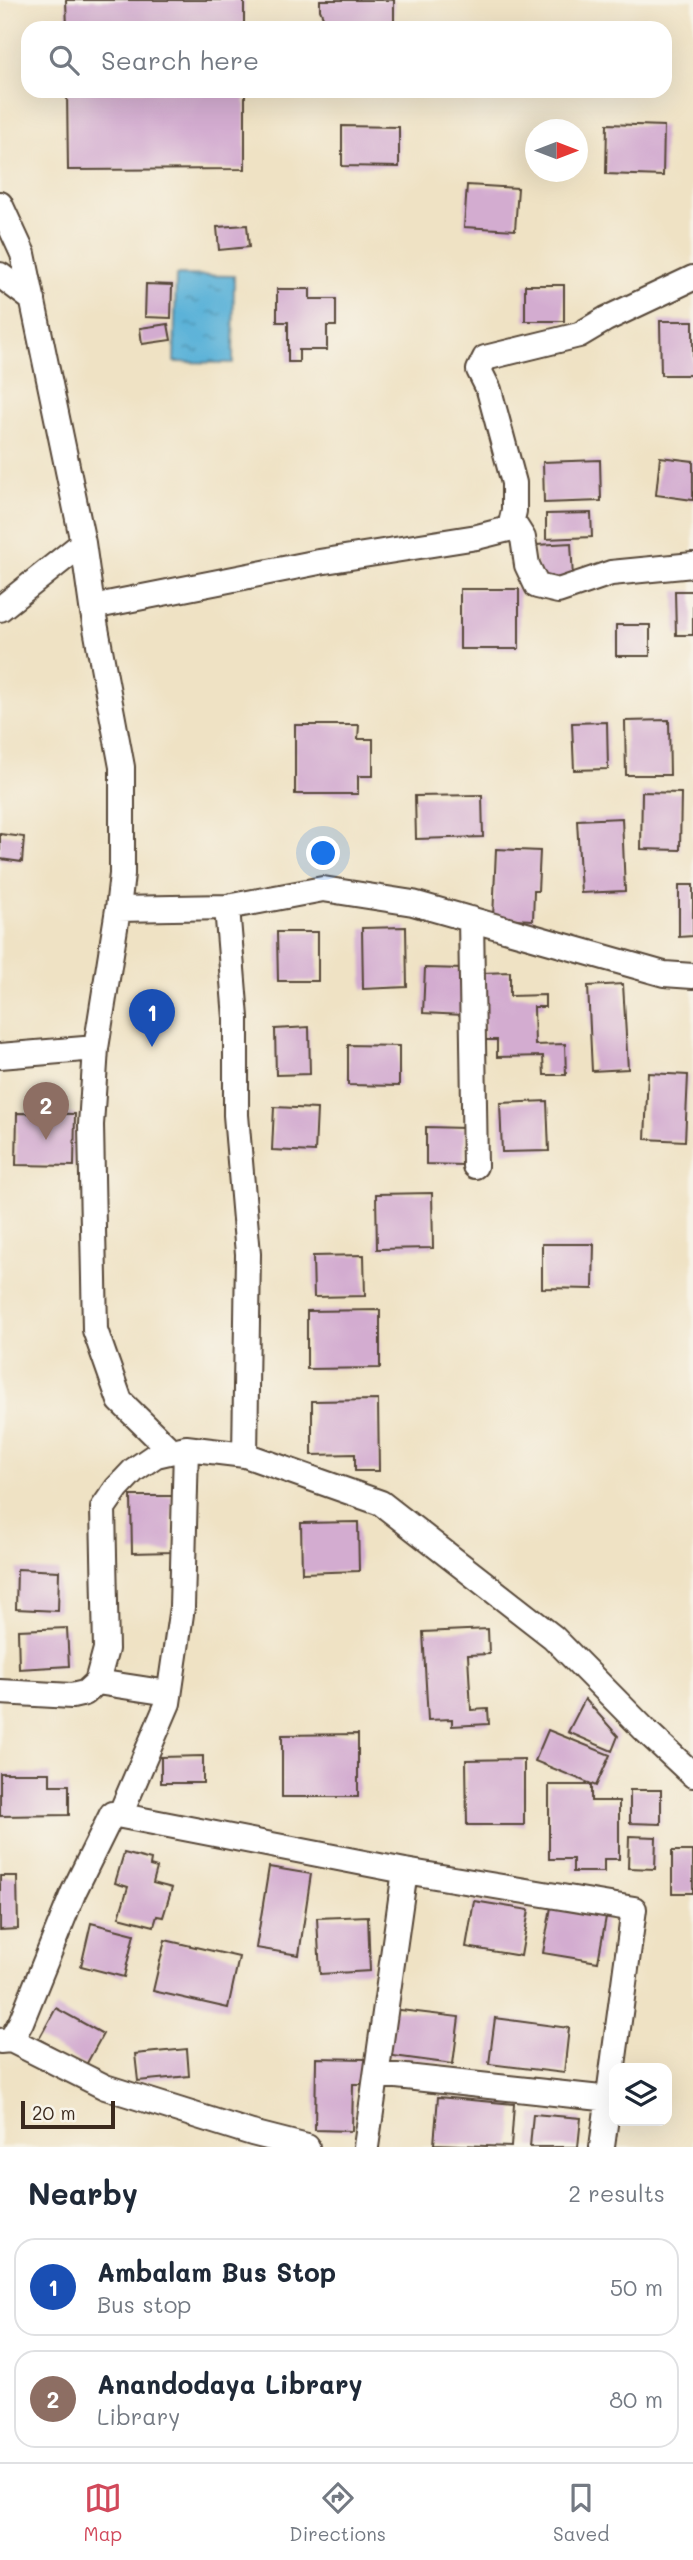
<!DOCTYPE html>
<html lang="en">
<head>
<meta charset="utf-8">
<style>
  body { margin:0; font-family:Mali,sans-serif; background:#f2f2f3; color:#1f2937 }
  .controls { position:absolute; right:21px; bottom:21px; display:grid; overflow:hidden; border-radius:14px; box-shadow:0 7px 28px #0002 }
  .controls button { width:63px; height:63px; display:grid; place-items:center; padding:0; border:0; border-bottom:2px solid #e0e1e3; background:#fff; color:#1f2937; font:35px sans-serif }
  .compass { position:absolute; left:525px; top:119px; width:63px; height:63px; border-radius:50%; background:#fff; box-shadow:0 7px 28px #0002; rotate:90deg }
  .scale { position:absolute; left:21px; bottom:18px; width:94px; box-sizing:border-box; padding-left:7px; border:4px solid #3b2a1e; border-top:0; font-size:19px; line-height:24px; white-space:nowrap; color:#3b2a1e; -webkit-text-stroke:5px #f7f3e8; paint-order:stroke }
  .you { position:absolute; left:324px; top:854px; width:24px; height:24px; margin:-18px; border:5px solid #fff; border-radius:50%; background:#1a73e8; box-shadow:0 0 0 10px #1a73e833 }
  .badge { display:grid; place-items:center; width:46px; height:46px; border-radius:50%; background:#d1495b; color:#fff; font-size:23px; font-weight:700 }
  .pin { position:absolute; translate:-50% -58px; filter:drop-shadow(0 2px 4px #0008) }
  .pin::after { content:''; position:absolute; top:37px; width:24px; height:21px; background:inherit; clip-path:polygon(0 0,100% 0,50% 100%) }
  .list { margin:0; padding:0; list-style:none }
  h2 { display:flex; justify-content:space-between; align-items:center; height:91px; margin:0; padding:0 28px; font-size:30px }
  h2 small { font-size:23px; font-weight:400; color:#747a83 }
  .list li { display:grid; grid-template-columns:46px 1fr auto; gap:21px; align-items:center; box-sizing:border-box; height:98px; margin:0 14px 14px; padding:0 14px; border:2px solid #e0e1e3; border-radius:21px }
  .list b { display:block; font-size:26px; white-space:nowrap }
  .list p { margin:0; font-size:23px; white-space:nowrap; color:#747a83 }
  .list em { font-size:23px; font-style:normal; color:#747a83 }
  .icon { flex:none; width:38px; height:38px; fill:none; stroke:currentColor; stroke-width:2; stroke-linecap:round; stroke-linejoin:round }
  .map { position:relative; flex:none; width:693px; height:2147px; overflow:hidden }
  .search { position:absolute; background:#fff; box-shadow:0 7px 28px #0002; left:21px; right:21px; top:21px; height:77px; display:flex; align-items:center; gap:18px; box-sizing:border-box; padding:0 24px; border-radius:21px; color:#747a83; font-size:26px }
  .sheet { height:315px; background:#fff }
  nav { display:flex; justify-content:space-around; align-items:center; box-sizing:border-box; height:98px; border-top:2px solid #e0e1e3; background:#fff; font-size:19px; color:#747a83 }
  nav a { display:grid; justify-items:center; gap:4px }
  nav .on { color:#d1495b }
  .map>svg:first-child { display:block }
  .water { fill:url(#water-ripples); stroke:#4b6e7b; stroke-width:2 }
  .building { fill:#d3acd0 }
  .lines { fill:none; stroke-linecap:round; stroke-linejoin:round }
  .street-casing { stroke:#564637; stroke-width:28 }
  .street { stroke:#fff; stroke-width:24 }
</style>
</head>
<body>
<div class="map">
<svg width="693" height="2147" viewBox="0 0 693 2147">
  <defs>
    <pattern id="water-ripples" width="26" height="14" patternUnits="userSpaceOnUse" patternTransform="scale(1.75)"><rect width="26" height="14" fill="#5bb2d8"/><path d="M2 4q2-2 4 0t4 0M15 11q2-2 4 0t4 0" fill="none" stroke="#4c91af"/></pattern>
  </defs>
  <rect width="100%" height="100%" fill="#f7f3e8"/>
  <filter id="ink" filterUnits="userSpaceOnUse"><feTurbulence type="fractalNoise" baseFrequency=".0143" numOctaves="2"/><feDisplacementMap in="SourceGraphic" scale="14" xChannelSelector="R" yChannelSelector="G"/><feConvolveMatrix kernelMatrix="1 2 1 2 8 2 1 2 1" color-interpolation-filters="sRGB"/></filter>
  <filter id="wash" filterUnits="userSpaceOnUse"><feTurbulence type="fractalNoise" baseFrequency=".00686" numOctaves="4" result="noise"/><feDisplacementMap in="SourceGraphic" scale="28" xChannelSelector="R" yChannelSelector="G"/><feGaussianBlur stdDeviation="1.57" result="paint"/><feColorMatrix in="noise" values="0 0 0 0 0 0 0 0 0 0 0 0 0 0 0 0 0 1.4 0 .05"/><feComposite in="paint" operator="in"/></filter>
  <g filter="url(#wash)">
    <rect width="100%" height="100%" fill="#efe2c4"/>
    <!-- water -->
    <path class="water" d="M176 275 234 276 233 363 174 362Z"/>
    <g id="blocks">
      <!-- building -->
      <path class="building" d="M66 0H244V28H67Z
        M320 0H394V22L326 24 320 10Z
        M67 91H245V169L68 170Z
        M607 124 664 126 663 176 606 174Z
        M342 126 399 127V167L342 166Z
        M467 185 518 188 515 230 464 227Z
        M247 225 249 247 219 250 217 227Z
        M146 284 172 285 171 318 145 317Z
        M525 285H564V321H525Z
        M277 289H310V299H336V326H327V350H299V362H288V322H277Z
        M660 321H693V375H661Z
        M168 324 171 340 142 344 140 328Z
        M660 457 693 461V500L656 495Z
        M600 460 601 501 544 503 543 462Z
        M591 513 592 537 546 539V514Z
        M571 543 573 578 538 581 536 545Z
        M460 589H519V649H460Z
        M675 591H693V635H676Z
        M616 625H650V656H616Z
        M669 720 670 775H626L625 721Z
        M607 722 608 769 574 770 572 723Z
        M295 725H359L358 739H373V776H358V794H295Z
        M642 792 681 793 680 850 641 849Z
        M482 795 483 837 416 839 415 796Z
        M622 818 625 891 581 893 577 820Z
        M0 834 24 837 22 862 0 859Z
        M496 849 540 851 538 891H534L533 920 493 918Z
        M679 885H693V936L679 937Z
        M406 927 407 987 363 989 362 928Z
        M277 932H318V981H278Z
        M425 968 464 969 463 1015 423 1013Z
        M510 972V996L545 995V1007H534L535 1045 565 1044 566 1075H544L543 1056 497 1057V1040H484L483 973Z
        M623 984 628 1069 592 1071 588 986Z
        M309 1027 310 1074 276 1075 275 1029Z
        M348 1045 399 1046V1086L348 1085Z
        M648 1073 688 1075 685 1141 645 1139Z
        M547 1101 549 1151 502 1152 500 1103Z
        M274 1107 317 1109 315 1152 272 1150Z
        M17 1113 75 1114 74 1166 16 1165Z
        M426 1127 465 1128 464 1165 426 1164Z
        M432 1193 433 1248 377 1249 376 1194Z
        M542 1244H594L593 1289 542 1288Z
        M364 1255 365 1296 314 1297 313 1256Z
        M380 1310V1368L307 1369V1311Z
        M378 1400 379 1471H355V1454L312 1455V1401Z
        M131 1496H172V1552L132 1553Z
        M358 1522 359 1571 302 1573 301 1523Z
        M17 1569 59 1571 58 1611 16 1609Z
        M67 1628 69 1666 19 1669 18 1630Z
        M488 1629 489 1654 468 1655 471 1710 488 1709 489 1724 452 1726V1719L428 1720 423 1632Z
        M585 1699 618 1736 612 1751 568 1732Z
        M548 1730 610 1755 596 1786 535 1761Z
        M358 1734V1797H282V1735Z
        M203 1756V1783H161V1757Z
        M524 1759V1825H467L466 1760Z
        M0 1773H50V1785H69V1815L0 1816Z
        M549 1785H591V1801H619V1859H604V1872H573V1859H549Z
        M630 1790H661V1824L630 1823Z
        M629 1836 656 1837 655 1869 628 1868Z
        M672 1851H693V1893H672Z
        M124 1853 151 1860 150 1866 157 1868 153 1883 172 1888 163 1917 157 1916 154 1926 119 1917 128 1887 115 1883Z
        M269 1867 311 1874 299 1955 256 1948Z
        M0 1876H17L18 1929 0 1930Z
        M474 1901 529 1910 521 1956 466 1947Z
        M551 1907 606 1917 598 1962 543 1953Z
        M368 1916 370 1971 320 1974 317 1918Z
        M91 1923 134 1934 124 1977 81 1966Z
        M165 1940 239 1957 228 2008 153 1991Z
        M56 2008 103 2034 86 2065 39 2039Z
        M392 2009 459 2017 453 2064 386 2055Z
        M495 2018 569 2028 564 2073 489 2064Z
        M187 2049 189 2076 138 2081 135 2054Z
        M316 2058 366 2059 365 2084H353L352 2131 315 2130Z
        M438 2097 514 2104 511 2147 434 2144Z
        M533 2114 581 2118 578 2147H530Z"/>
    </g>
  </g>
  <g filter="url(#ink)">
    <use href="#blocks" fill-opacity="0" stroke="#564637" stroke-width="2"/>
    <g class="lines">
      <!-- street casing -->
      <g class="street-casing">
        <path id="street" d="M0 204 23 254 83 543 0 609
          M0 275 33 300
          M510 528 514 511V483L489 390 479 370 485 358 579 335 606 319 693 278
          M83 543 92 607 122 767V874L118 909 227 907
          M92 607 319 562 477 537 516 527 523 538 527 565 537 586 558 591 611 573 693 565
          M118 909 96 1048 91 1125 95 1330 120 1401 171 1451
          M471 919 475 1166
          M0 1056 96 1048
          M245 1455 248 1254 236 1115V1018L227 907 323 889 413 903 664 974 693 976
          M97 1682 169 1693
          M0 1692 72 1696 85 1693 97 1682 106 1649 103 1508 117 1488 134 1470 156 1455 186 1448 245 1455 381 1503 553 1637 646 1731 693 1775
          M120 1815 168 1703 182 1607 186 1448
          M11 2040 105 2087 252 2133 307 2147
          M0 2041 11 2040 21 2022 74 1891 112 1814 405 1871 634 1909 602 2147
          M378 2074 610 2099
          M366 2147 405 1871"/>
      </g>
      <!-- street -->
      <use href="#street" class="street"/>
    </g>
  </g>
</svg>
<div class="controls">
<button><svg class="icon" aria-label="layers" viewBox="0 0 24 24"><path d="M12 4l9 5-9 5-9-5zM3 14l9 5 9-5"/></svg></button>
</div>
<svg class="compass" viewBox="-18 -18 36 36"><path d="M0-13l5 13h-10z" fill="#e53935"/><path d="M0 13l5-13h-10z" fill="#747a83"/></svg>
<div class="scale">20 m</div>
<div class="you"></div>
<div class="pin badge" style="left:152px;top:1047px;background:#1a4fb4">1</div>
<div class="pin badge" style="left:46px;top:1140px;background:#8d6e63">2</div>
<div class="search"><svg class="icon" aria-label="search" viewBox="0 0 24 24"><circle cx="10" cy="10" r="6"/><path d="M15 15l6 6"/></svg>Search here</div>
</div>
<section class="sheet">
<h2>Nearby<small>2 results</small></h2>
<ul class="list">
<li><span class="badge" style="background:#1a4fb4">1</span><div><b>Ambalam Bus Stop</b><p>Bus stop</p></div><em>50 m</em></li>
<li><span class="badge" style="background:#8d6e63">2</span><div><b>Anandodaya Library</b><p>Library</p></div><em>80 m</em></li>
</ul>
</section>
<nav>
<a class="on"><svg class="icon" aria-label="map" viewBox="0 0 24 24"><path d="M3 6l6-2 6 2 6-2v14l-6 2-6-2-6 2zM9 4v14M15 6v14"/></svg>Map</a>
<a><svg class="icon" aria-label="directions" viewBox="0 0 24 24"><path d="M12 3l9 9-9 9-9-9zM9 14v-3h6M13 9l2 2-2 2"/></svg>Directions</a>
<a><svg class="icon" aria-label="saved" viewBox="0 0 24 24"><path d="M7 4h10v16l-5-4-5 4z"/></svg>Saved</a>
</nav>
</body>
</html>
